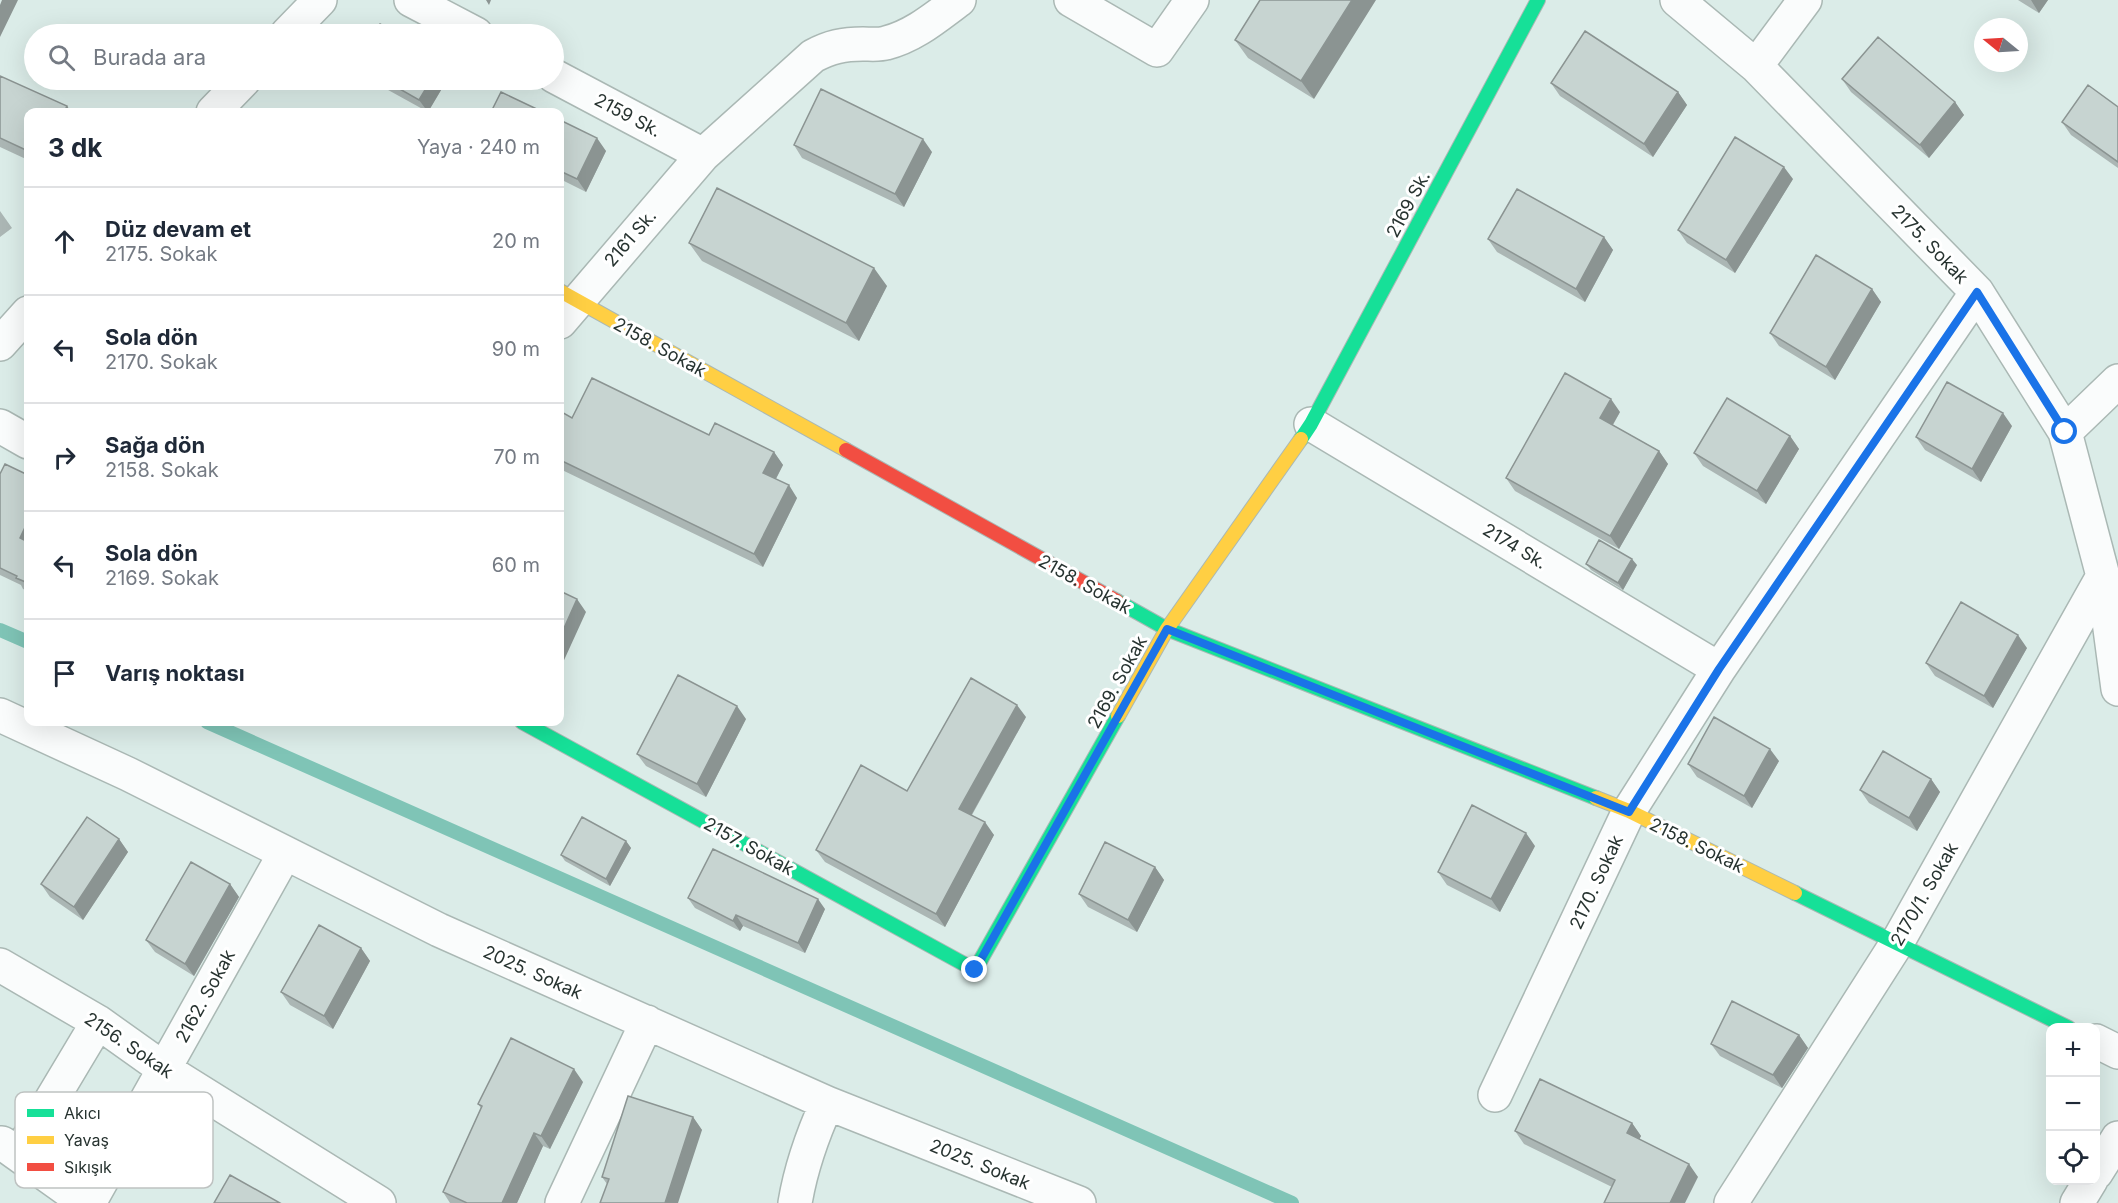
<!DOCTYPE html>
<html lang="tr">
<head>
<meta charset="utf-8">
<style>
  body { margin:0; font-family:Inter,sans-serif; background:#f2f2f3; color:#1f2937 }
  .controls { position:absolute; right:18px; bottom:18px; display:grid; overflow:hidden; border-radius:12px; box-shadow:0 6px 24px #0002 }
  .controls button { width:54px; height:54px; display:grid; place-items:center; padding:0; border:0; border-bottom:2px solid #e0e1e3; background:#fff; color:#1f2937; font:30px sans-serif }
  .compass { position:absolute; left:1974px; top:18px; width:54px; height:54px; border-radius:50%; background:#fff; box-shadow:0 6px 24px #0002; rotate:288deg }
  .stop { position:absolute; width:18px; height:18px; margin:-14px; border:4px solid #1a73e8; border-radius:50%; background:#fff }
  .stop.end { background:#1a73e8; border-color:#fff; box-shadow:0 2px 6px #0008 }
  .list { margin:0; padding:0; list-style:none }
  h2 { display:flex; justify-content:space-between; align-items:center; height:78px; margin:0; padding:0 24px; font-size:26px }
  h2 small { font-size:20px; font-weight:400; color:#747a83 }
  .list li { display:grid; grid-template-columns:39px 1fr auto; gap:18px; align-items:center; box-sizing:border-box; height:108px; padding:0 24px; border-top:2px solid #e0e1e3 }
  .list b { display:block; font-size:22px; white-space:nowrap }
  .list p { margin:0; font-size:20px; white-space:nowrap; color:#747a83 }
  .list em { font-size:20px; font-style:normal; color:#747a83 }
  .icon { flex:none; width:33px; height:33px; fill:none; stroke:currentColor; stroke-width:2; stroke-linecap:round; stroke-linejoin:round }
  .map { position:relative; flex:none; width:2118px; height:1203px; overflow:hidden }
  .search { position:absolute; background:#fff; box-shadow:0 6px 24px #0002; left:24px; top:24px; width:540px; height:66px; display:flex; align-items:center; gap:15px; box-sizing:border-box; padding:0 21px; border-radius:33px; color:#747a83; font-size:22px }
  .panel { position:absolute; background:#fff; box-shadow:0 6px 24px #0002; left:24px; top:108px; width:540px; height:618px; border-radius:12px }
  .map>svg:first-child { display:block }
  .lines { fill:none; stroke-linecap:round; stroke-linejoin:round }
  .stream { stroke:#7fc4b6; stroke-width:14 }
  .street-casing { stroke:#aab8b4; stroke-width:36 }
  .fast-casing { stroke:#aab8b4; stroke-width:16 }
  .slow-casing { stroke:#aab8b4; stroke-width:16 }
  .jam-casing { stroke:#aab8b4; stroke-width:16 }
  .street { stroke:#fafcfc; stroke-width:33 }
  .fast { stroke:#16e098; stroke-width:14 }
  .slow { stroke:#ffcf43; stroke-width:14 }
  .jam { stroke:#f24e42; stroke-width:14 }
  .wall { fill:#abb6b4 }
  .shaded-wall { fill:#8b9492 }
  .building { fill:#c7d4d1; stroke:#8b9492; stroke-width:1.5 }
  .route { stroke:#1a73e8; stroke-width:8 }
  .labels { text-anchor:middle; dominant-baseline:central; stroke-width:6; stroke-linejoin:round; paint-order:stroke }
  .street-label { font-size:18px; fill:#273330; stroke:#fff }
  .key { fill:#fff; stroke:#bec2c1; stroke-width:1.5 }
  .key-label { font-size:16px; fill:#273330 }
</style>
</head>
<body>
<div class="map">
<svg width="2118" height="1203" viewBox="0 0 2118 1203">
  <rect width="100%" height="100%" fill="#dbece8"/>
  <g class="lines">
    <!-- stream -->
    <path class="stream" d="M0 630 28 642
      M207 722 1292 1203"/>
    <!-- street casing -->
    <g class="street-casing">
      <path id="street" d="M411 0 476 34
        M1071 0 1157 50 1192 0
        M1677 0 1756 66 1977 292 2065 432 2103 576 2118 689
        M287 34 320 0
        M1756 66 1805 0
        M554 76 703 155
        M213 112 244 80
        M560 322 703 155 813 56C830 47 843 44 863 44 870 44 879 45 886 43 914 36 936 17 959 0
        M0 344 28 313
        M1311 424 1719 669
        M0 426 28 442
        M2065 432 2118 381
        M0 715 128 774 439 930 827 1103 1079 1203
        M0 965 98 1022 164 1069 379 1203
        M2096 1041 2118 1052
        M1495 1095 1629 811 1719 669 1977 292
        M2 1143 86 1203
        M19 1154 98 1022
        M2096 1173 2118 1138
        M89 1203 285 853
        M562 1203 647 1022
        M795 1203C801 1167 812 1136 827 1103
        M1731 1203 1897 943 2103 576
        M2077 1203 2091 1180"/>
    </g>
    <!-- fast casing -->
    <g class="fast-casing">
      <path id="fast" d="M1301 439 1311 424 1538 0
        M1117 601 1167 629 1596 798
        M522 722 975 970 1118 716
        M1795 893 2069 1028"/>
    </g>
    <!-- slow casing -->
    <g class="slow-casing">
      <path id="slow" d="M560 291 846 450
        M1118 716 1167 629 1301 439
        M1596 798 1629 811 1795 893"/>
    </g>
    <!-- jam casing -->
    <g class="jam-casing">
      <path id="jam" d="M846 450 1117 601"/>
    </g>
    <!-- street -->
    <use href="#street" class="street"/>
    <!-- fast -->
    <use href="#fast" class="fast"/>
    <!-- slow -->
    <use href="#slow" class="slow"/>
    <!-- jam -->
    <use href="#jam" class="jam"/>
  </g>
  <!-- wall -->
  <path class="wall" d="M1260 0 1314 99 1248 58 1235 40Z
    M2018 0H2048L2039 13Z
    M0 76 67 106 71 112H28V160L0 147Z
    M1842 79 1955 102 1964 115 1929 158 1851 92Z
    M370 80H447L428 112Z
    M1551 83 1678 92 1687 105 1653 157 1560 96Z
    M2118 107V168L2071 135 2062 122Z
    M560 120 606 151 586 192 560 179Z
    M794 145 932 152 904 207 802 158Z
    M1793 179 1735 273 1687 243 1678 230Z
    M0 211 12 228 0 237Z
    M1604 237 1613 250 1585 302 1497 252 1488 239Z
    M689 243 887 286 859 341 702 261Z
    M1872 289 1881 302 1835 380 1779 346 1770 333Z
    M560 411 572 418 709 435 774 452 783 465 776 479 797 498 763 567 560 469Z
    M1620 412 1613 425 1659 451 1668 464 1619 549 1515 491 1506 478Z
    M2012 426 1981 482 1925 450 1916 437Z
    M1790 436 1799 449 1766 504 1703 466 1694 453Z
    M0 474 28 475V591L23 589 21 585 0 575Z
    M1586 564 1637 565 1623 590 1591 570Z
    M2027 648 1993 708 1935 676 1926 663Z
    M1026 717 972 815 994 835 945 927 825 862 816 850 907 791Z
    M746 719 706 797 646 766 637 754Z
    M1779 761 1752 808 1697 777 1688 764Z
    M1931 779 1940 792 1917 831 1869 803 1860 790Z
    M119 839 128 852 83 920 50 897 41 884Z
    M626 841 631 848 610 886 565 861 561 855Z
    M1535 846 1500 912 1447 885 1438 872Z
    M1155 867 1164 880 1137 932 1088 907 1079 894Z
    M230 884 239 897 194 976 155 952 146 940Z
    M688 898 825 909 805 953 743 926 740 931 695 908Z
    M361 948 370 961 333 1029 290 1005 281 992Z
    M1799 1035 1808 1048 1782 1088 1720 1056 1711 1044Z
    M583 1082 550 1149 543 1146 517 1203H450L443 1192 481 1108 478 1104Z
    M693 1117 702 1130 607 1184 602 1177Z
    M1632 1123 1641 1136 1639 1139 1698 1177 1612 1187 1524 1144 1515 1131Z"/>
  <!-- shaded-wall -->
  <path class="shaded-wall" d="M2 0H18L0 37V5Z
    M486 0H491L489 5Z
    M1352 0H1376L1314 99 1301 81Z
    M2031 0H2048L2039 13Z
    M431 80H447L428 112 419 100Z
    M1678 92 1687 105 1653 157 1644 144Z
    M1955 102 1964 115 1929 158 1920 145Z
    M67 106 71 112H64Z
    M597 138 606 151 586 192 577 179Z
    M923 139 932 152 904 207 895 194Z
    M1784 167 1793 179 1735 273 1726 260Z
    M1604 237 1613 250 1585 302 1576 289Z
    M874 268 887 286 859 341 846 323Z
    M1872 289 1881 302 1835 380 1826 367Z
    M1611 399 1620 412 1609 431 1600 418Z
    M2003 413 2012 426 1981 482 1972 469Z
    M1790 436 1799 449 1766 504 1757 491Z
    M1659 451 1668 464 1619 549 1610 536Z
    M774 452 783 465 772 486 763 473Z
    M789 485 797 498 763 567 754 554Z
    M28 521V546L20 538Z
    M1632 559 1637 565 1623 590 1618 583Z
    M577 599 586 612 560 669V637Z
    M2018 635 2027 648 1993 708 1984 696Z
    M1017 705 1026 717 968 821 959 809Z
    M737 706 746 719 706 797 697 784Z
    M1770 749 1779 761 1752 808 1744 796Z
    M1931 779 1940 792 1917 831 1909 818Z
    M985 822 994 835 945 927 936 914Z
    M1526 833 1535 846 1500 912 1491 899Z
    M119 839 128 852 83 920 74 907Z
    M626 841 631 848 610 886 606 879Z
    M1155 867 1164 880 1137 932 1128 920Z
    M230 884 239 897 194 976 185 964Z
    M818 899 825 909 805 953 798 943Z
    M736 915 743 926 740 931 733 921Z
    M361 948 370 961 333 1029 324 1016Z
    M1799 1035 1808 1048 1782 1088 1773 1075Z
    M574 1069 583 1082 550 1149 541 1136Z
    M693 1117 702 1130 678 1203H665Z
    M1632 1123 1641 1136 1636 1146 1627 1133Z
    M534 1133 543 1146 517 1203H502Z
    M1689 1164 1698 1177 1685 1203H1670Z"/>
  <!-- building -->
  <path class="building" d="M1260 0H1352L1301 81 1235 40Z
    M380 24 398 34H375Z
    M1585 31 1678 92 1644 144 1551 83Z
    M1878 37 1955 102 1920 145 1842 79Z
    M0 76 67 106 64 112H28V151L0 138Z
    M384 80H431L419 100Z
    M2088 85 2118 107V162L2062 122Z
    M821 89 923 139 895 194 794 145Z
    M501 92 543 112H491Z
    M560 120 597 138 577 179 560 171Z
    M1735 137 1784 167 1726 260 1678 230Z
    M717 188 874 268 846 323 689 243Z
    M1517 189 1604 237 1576 289 1488 239Z
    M1816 255 1872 289 1826 367 1770 333Z
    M1565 373 1611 399 1600 418 1659 451 1610 536 1506 478Z
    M592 378 709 435 715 423 774 452 763 473 789 485 754 554 560 460V411L572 418Z
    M1947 382 2003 413 1972 469 1916 437Z
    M1727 398 1790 436 1757 491 1694 453Z
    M5 464 28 475V521L20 538 28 542V583L16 578 17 576 0 568V474Z
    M1599 540 1632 559 1618 583 1586 564Z
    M560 591 577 599 560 637Z
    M1961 602 2018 635 1984 696 1926 663Z
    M678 675 737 706 697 784 637 754Z
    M971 678 1017 705 959 809 985 822 936 914 816 850 861 765 907 791Z
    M1714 717 1770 749 1744 796 1688 764Z
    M1883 751 1931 779 1909 818 1860 790Z
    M1472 805 1526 833 1491 899 1438 872Z
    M87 817 119 839 74 907 41 884Z
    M582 817 626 841 606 879 561 855Z
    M1105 842 1155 867 1128 920 1079 894Z
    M713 849 818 899 798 943 736 915 733 921 688 898Z
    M191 862 230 884 185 964 146 940Z
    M319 925 361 948 324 1016 281 992Z
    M1732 1001 1799 1035 1773 1075 1711 1044Z
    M511 1038 574 1069 541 1136 534 1133 502 1203H467L443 1192 482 1106 478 1104Z
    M1540 1079 1632 1123 1627 1133 1689 1164 1670 1203H1604L1615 1180 1515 1131Z
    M628 1096 693 1117 665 1203H600L609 1179 602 1177Z
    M230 1175 280 1203H214Z"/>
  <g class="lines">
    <!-- route -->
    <path class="route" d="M975 970 1167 629 1629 812 1719 669 1977 292 2065 432"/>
  </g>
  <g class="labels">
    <!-- street labels -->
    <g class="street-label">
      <text transform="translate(628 115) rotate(28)">2159 Sk.</text>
      <text transform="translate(1408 204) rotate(-62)">2169 Sk.</text>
      <text transform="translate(630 238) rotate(-49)">2161 Sk.</text>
      <text transform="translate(1930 244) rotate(46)">2175. Sokak</text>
      <text transform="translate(660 347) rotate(29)">2158. Sokak</text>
      <text transform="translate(1515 546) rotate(31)">2174 Sk.</text>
      <text transform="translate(1085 584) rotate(29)">2158. Sokak</text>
      <text transform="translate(1117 682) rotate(-61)">2169. Sokak</text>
      <text transform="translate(1697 845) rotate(26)">2158. Sokak</text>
      <text transform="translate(749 846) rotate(29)">2157. Sokak</text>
      <text transform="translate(1596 882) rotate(-65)">2170. Sokak</text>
      <text transform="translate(1924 894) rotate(-60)">2170/1. Sokak</text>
      <text transform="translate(533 972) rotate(24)">2025. Sokak</text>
      <text transform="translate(205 996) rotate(-61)">2162. Sokak</text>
      <text transform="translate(129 1045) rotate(34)">2156. Sokak</text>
      <text transform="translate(980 1164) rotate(22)">2025. Sokak</text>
    </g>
  </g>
  <!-- legend -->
  <rect x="15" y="1092" width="198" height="96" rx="9" class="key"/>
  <rect x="27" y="1109" width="27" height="8" fill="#16e098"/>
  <rect x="27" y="1136" width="27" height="8" fill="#ffcf43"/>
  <rect x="27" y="1163" width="27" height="8" fill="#f24e42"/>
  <g class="key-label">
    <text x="64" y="1119">Akıcı</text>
    <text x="64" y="1146">Yavaş</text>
    <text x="64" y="1173">Sıkışık</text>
  </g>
</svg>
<div class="controls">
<button>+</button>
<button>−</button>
<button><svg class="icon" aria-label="locate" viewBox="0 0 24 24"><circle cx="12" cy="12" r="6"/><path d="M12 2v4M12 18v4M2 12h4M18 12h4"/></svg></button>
</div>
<svg class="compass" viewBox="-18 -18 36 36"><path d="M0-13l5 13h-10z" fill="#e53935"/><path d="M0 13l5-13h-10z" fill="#747a83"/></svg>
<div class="stop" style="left:2065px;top:432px"></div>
<div class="stop end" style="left:975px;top:970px"></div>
<div class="search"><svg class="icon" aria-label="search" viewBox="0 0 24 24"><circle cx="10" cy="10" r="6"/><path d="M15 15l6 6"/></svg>Burada ara</div>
<section class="panel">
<h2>3 dk<small>Yaya · 240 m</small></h2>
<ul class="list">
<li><svg class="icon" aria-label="ahead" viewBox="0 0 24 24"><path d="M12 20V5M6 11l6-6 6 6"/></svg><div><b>Düz devam et</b><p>2175. Sokak</p></div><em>20 m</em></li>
<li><svg class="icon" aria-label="left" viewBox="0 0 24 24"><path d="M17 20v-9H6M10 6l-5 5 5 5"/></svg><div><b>Sola dön</b><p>2170. Sokak</p></div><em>90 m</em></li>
<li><svg class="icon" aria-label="right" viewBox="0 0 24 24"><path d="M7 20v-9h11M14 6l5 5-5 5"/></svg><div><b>Sağa dön</b><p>2158. Sokak</p></div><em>70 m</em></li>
<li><svg class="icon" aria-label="left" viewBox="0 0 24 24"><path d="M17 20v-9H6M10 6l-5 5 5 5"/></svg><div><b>Sola dön</b><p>2169. Sokak</p></div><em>60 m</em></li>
<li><svg class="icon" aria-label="arrive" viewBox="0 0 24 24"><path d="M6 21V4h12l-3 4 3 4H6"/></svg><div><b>Varış noktası</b></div></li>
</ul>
</section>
</div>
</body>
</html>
